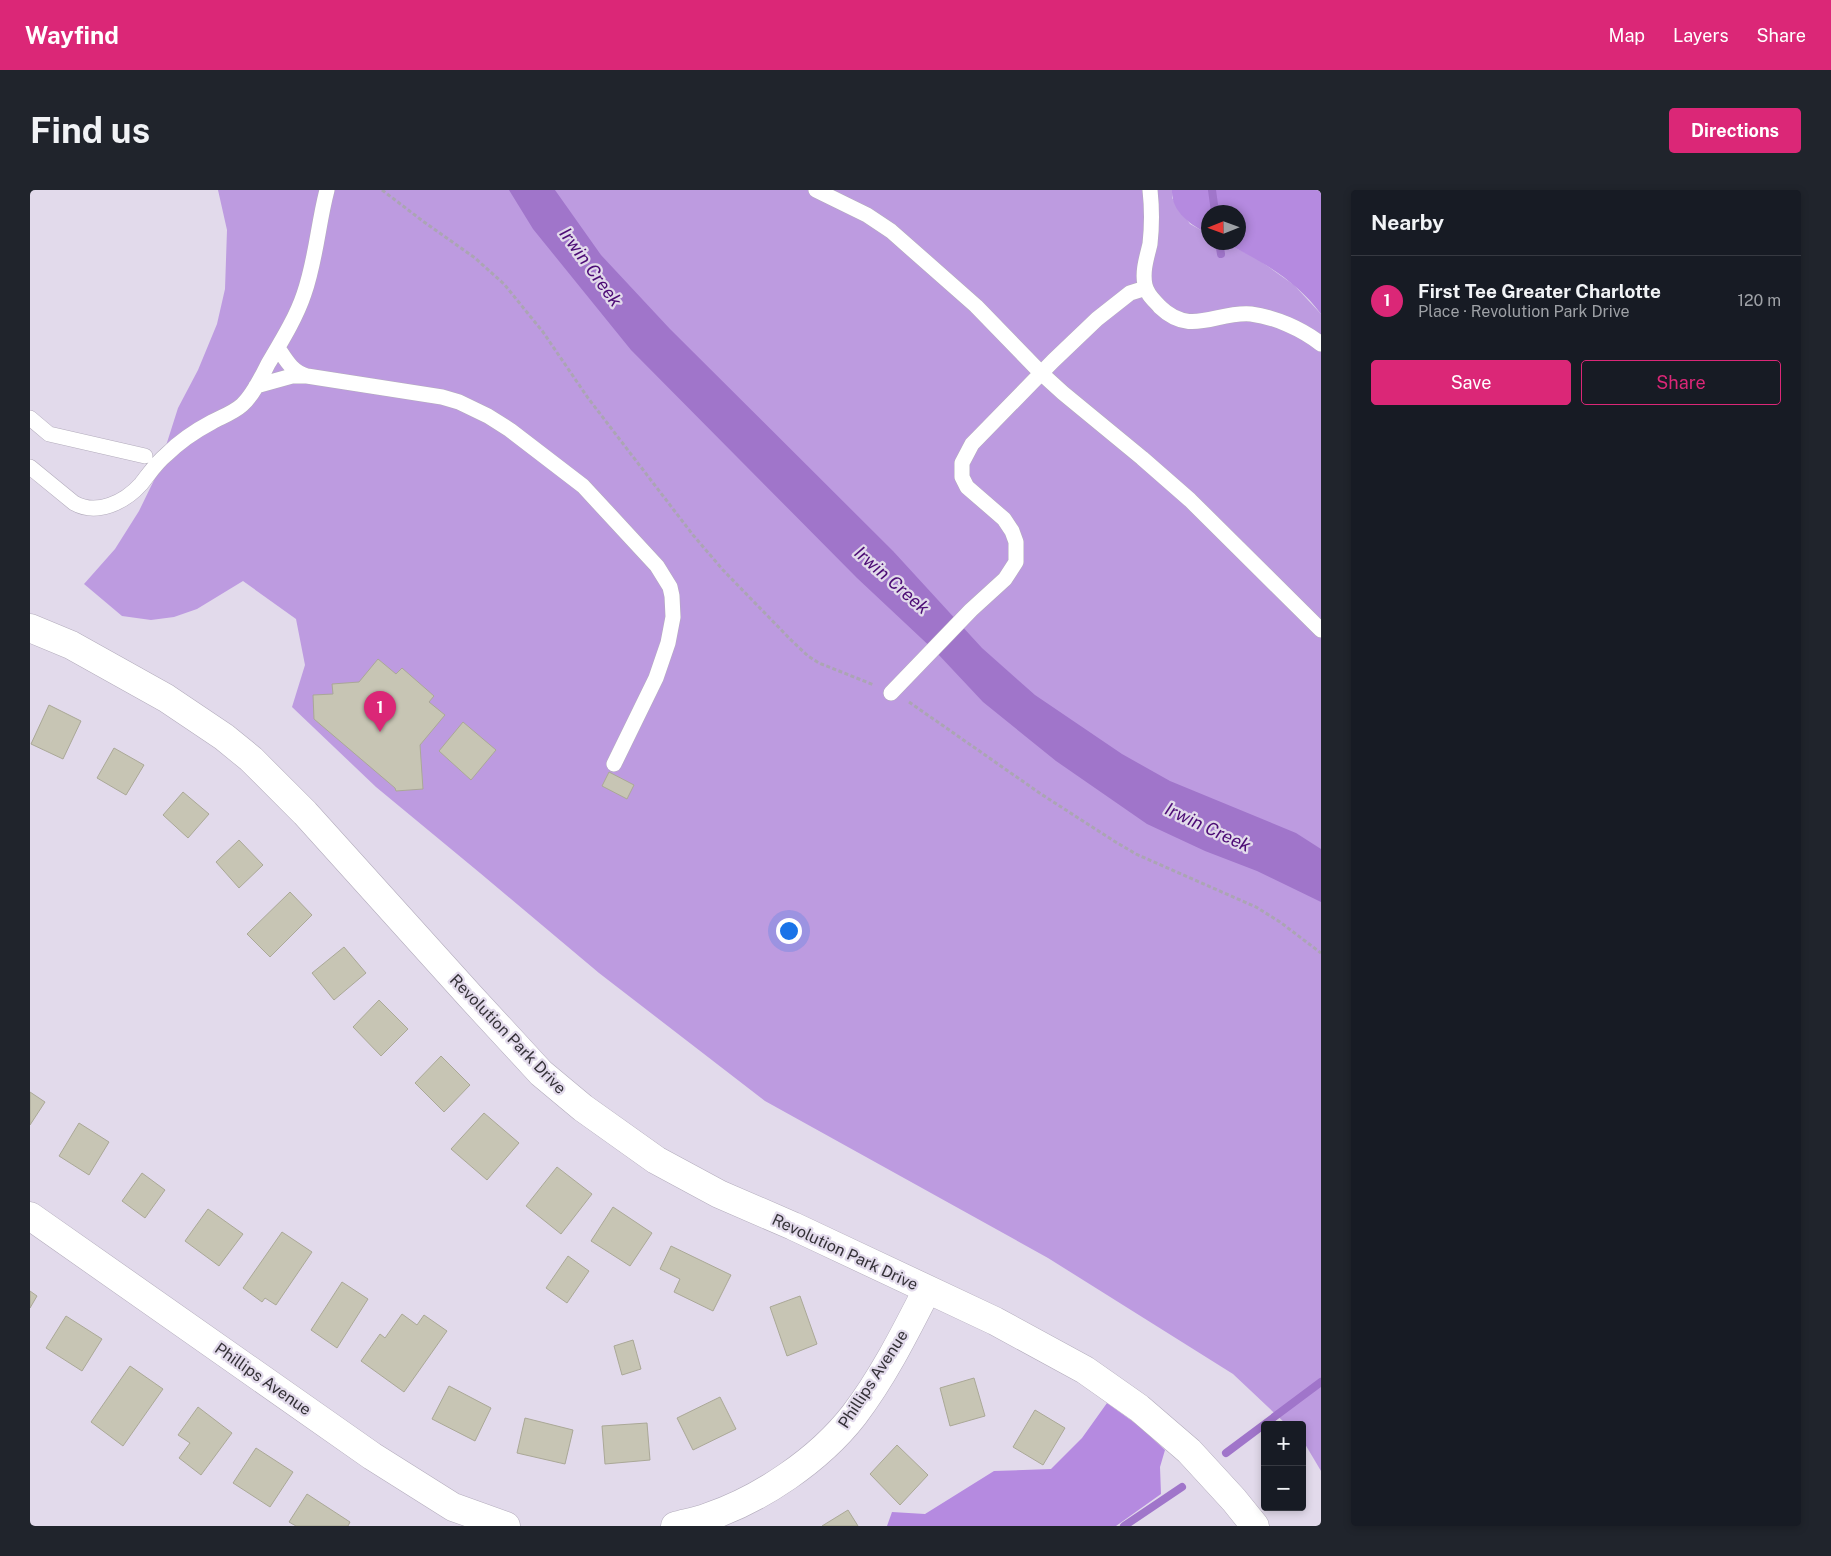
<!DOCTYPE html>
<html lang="en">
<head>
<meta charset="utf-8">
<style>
  body { margin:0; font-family:"Public Sans",sans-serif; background:#20242c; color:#f1f3f6 }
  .controls { position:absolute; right:15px; bottom:15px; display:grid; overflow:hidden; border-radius:5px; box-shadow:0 2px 8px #0003 }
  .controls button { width:45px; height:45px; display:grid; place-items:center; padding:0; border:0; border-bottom:1px solid #363941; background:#171b24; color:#f1f3f6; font:25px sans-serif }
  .compass { position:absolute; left:1171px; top:15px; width:45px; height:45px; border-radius:50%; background:#171b24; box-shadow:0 2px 8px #0003; rotate:269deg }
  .you { position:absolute; left:758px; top:740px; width:18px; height:18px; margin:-12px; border:4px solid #fff; border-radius:50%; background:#1a73e8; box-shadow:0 0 0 8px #1a73e833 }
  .badge { display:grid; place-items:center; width:32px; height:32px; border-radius:50%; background:#db2777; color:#fff; font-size:16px; font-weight:700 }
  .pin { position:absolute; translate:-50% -41px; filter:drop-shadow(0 1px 2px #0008) }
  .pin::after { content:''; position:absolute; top:26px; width:18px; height:15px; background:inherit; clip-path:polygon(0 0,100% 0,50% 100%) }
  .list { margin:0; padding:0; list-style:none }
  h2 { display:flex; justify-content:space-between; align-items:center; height:65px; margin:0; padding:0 20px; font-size:21px }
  h2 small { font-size:16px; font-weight:400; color:#9ea1a6 }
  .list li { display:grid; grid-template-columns:32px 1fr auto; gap:15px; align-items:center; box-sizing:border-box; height:90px; padding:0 20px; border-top:1px solid #363941 }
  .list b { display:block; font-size:19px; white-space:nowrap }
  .list p { margin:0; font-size:16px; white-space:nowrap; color:#9ea1a6 }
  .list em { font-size:16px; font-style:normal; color:#9ea1a6 }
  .actions { display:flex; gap:10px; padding:15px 20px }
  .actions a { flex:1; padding:11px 0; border:1px solid #db2777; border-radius:5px; text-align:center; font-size:18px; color:#db2777 }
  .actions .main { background:#db2777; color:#fff }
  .map { position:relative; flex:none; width:1291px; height:1336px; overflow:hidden; border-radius:5px }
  header { display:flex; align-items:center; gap:30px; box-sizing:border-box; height:70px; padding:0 25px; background:#db2777; color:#fff }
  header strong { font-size:24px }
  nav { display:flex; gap:28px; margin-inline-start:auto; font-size:18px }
  .intro { display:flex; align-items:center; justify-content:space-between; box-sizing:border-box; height:120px; padding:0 30px }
  h1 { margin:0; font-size:35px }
  .button { padding:12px 22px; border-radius:5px; background:#db2777; color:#fff; font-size:18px; font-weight:700 }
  main { display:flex; gap:30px; padding:0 30px }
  aside { flex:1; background:#171b24; border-radius:5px; box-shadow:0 2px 8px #0003 }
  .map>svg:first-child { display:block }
  .green { fill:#bd9be0 }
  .forest { fill:#b58ae0 }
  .water { fill:#a075ca }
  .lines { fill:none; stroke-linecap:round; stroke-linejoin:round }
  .stream { stroke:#a075ca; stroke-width:8 }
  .building { fill:#c7c5b4; stroke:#aaa897 }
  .lane-casing { stroke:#b3acbc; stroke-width:16 }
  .street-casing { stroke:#b3acbc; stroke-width:29 }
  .secondary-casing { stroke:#b3acbc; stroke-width:29 }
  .path { stroke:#aba5b3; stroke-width:3; stroke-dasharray:4 2.5; stroke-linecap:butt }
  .lane { stroke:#fff; stroke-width:15 }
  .street { stroke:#fff; stroke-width:28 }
  .secondary { stroke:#fff; stroke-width:28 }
  .labels { text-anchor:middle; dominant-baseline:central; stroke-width:4.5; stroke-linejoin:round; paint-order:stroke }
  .street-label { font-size:16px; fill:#343137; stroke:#e2daeb }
  .water-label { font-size:18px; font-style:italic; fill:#4c0c75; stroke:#e2daeb }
</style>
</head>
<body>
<header>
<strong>Wayfind</strong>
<nav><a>Map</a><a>Layers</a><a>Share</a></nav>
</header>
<div class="intro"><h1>Find us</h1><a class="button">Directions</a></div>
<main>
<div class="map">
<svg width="1291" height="1336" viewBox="0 0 1291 1336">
  <rect width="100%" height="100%" fill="#e2daeb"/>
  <!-- green -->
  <path class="green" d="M188 0H1142V8L1160 34 1178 44V52L1195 53 1226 68 1264 95 1291 124V1281L1272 1249V1235H1257L1203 1184 1018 1068 735 911 569 783 450 683 346 597 262 517 275 475 266 429 213 391 167 419 144 427 121 430 92 426 54 394 85 359 109 321 127 284 148 218 168 180 187 134 195 99 197 40Z"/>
  <!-- forest -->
  <path class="forest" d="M1142 0H1291V124C1267 91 1230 70 1195 53L1208 52V22H1178V44C1161 35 1141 22 1142 0Z
    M1077 1213 1109 1236 1135 1260 1130 1277 1131 1304 1086 1336H857L862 1322 895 1324 964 1281 1021 1279 1052 1248Z"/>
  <!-- water -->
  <path class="water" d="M479 0H525L571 65 640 139 863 361 952 458 1005 505 1092 564 1140 591 1266 643 1291 659V712L1227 681 1175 661 1117 634 1026 571 953 512 907 463 827 388 601 160 503 39Z"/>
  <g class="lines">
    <!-- stream -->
    <path class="stream" d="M1182 0 1185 22
      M1189 52 1191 64
      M1196 1263 1291 1192
      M1094 1336 1152 1297"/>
  </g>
  <!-- building -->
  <path class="building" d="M348 469 366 484 372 478 404 506 399 512 415 525 390 555 393 599 366 601 365 598 284 529 283 505 303 504 302 494 329 492Z
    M19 515 51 531 33 569 1 554Z
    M433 532 466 560 441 590 409 561Z
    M84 558 114 575 96 605 67 588Z
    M579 582 604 595 597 609 572 596Z
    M153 602 179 624 158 648 133 625Z
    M209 650 233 675 209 698 186 672Z
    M260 702 282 725 240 767 217 744Z
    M314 757 336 783 304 810 282 783Z
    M349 810 378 839 351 866 323 837Z
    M411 866 440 895 414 922 385 893Z
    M0 902 15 912 0 935Z
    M454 923 489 953 457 990 421 959Z
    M49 933 79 952 59 985 29 966Z
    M527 977 562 1004 531 1044 496 1016Z
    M112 983 135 1000 115 1028 92 1011Z
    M583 1017 622 1043 600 1076 561 1051Z
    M178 1019 213 1044 189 1076 155 1051Z
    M252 1042 282 1062 246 1115 235 1108 232 1112 213 1098Z
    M641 1056 701 1085 683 1121 644 1102 650 1089 630 1079Z
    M538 1066 559 1081 537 1113 516 1098Z
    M312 1092 338 1109 307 1158 281 1140Z
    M0 1101 7 1106 0 1118Z
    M770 1106 787 1154 757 1166 740 1117Z
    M372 1124 387 1135 394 1125 417 1141 374 1202 331 1171 350 1144 355 1148Z
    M36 1126 72 1149 52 1181 16 1158Z
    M603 1150 611 1179 592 1185 584 1156Z
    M100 1176 133 1199 93 1256 61 1232Z
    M944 1188 955 1226 920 1236 910 1198Z
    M419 1196 461 1218 445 1251 402 1229Z
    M690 1207 706 1239 663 1260 647 1228Z
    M168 1217 202 1243 171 1285 149 1268 160 1253 148 1245Z
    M1005 1220 1035 1238 1013 1275 983 1257Z
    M495 1228 543 1240 535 1274 487 1263Z
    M617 1233 620 1270 575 1274 572 1236Z
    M867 1255 898 1285 870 1315 840 1284Z
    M226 1258 263 1282 240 1317 203 1293Z
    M277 1304 320 1332 318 1336H266L259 1332Z
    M818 1320 828 1336H792Z"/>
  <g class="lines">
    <!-- lane casing -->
    <g class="lane-casing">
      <path id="lane" d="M786 0 837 25 861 41 946 116 1011 183 1033 203 1112 268 1160 310 1291 440
        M1120 0C1122 18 1122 36 1120 54 1117 67 1112 81 1115 95 1117 105 1124 110 1130 117 1161 147 1186 121 1221 124 1245 127 1272 139 1291 154
        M248 158C256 170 262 182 277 186
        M226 196 262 186H277L412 207 429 212 458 226 480 240 553 296 627 376 640 397 642 406 643 427 638 453 626 488 584 574
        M0 228 19 244 115 266
        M0 277 44 313C67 326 95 312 111 294 119 284 126 273 136 265 149 252 165 241 182 232 191 227 203 223 212 215 223 205 231 188 238 174 251 152 266 128 274 104 286 70 288 34 297 0
        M861 503 941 420 975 389 986 372V352L982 341 974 329 937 297 932 287V273L942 254 1023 171 1067 129 1100 103 1116 98"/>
    </g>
    <!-- street casing -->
    <g class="street-casing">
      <path id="street" d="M0 1026 342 1266 423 1317 476 1336
        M645 1336C656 1333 668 1331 678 1327 731 1309 789 1270 824 1225 853 1187 875 1143 897 1100"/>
    </g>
    <!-- secondary casing -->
    <g class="secondary-casing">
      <path id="secondary" d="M0 438 41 455 136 508 194 547 221 569 275 623 440 806 511 883 553 918 626 970 689 1004 763 1036 965 1131 1055 1180 1109 1218 1159 1261 1204 1310 1225 1336"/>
    </g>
    <!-- path -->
    <path class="path" d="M352 0 394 32 445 68 474 94 513 142 558 208 663 345 693 380 761 450 778 466 789 473 844 495
      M879 512 1011 604 1084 651 1106 664 1226 717 1250 732 1291 763"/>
    <!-- lane -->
    <use href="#lane" class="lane"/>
    <!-- street -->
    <use href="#street" class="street"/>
    <!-- secondary -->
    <use href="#secondary" class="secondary"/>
  </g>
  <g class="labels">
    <!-- street labels -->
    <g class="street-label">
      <text transform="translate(478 844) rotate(46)">Revolution Park Drive</text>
      <text transform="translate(815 1062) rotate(25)">Revolution Park Drive</text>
      <text transform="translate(233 1189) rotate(35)">Phillips Avenue</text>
      <text transform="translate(843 1189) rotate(-57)">Phillips Avenue</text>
    </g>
    <!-- water labels -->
    <g class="water-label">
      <text transform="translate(561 77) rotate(54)">Irwin Creek</text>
      <text transform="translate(862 390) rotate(41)">Irwin Creek</text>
      <text transform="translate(1178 637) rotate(25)">Irwin Creek</text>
    </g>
  </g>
</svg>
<div class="controls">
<button>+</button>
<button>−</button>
</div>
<svg class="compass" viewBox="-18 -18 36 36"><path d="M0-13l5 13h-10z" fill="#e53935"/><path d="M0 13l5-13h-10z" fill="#9ea1a6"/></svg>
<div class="you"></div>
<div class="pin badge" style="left:350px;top:542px">1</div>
</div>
<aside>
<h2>Nearby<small></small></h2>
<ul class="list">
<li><span class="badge">1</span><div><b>First Tee Greater Charlotte</b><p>Place · Revolution Park Drive</p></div><em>120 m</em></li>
</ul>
<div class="actions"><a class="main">Save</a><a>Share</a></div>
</aside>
</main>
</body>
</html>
